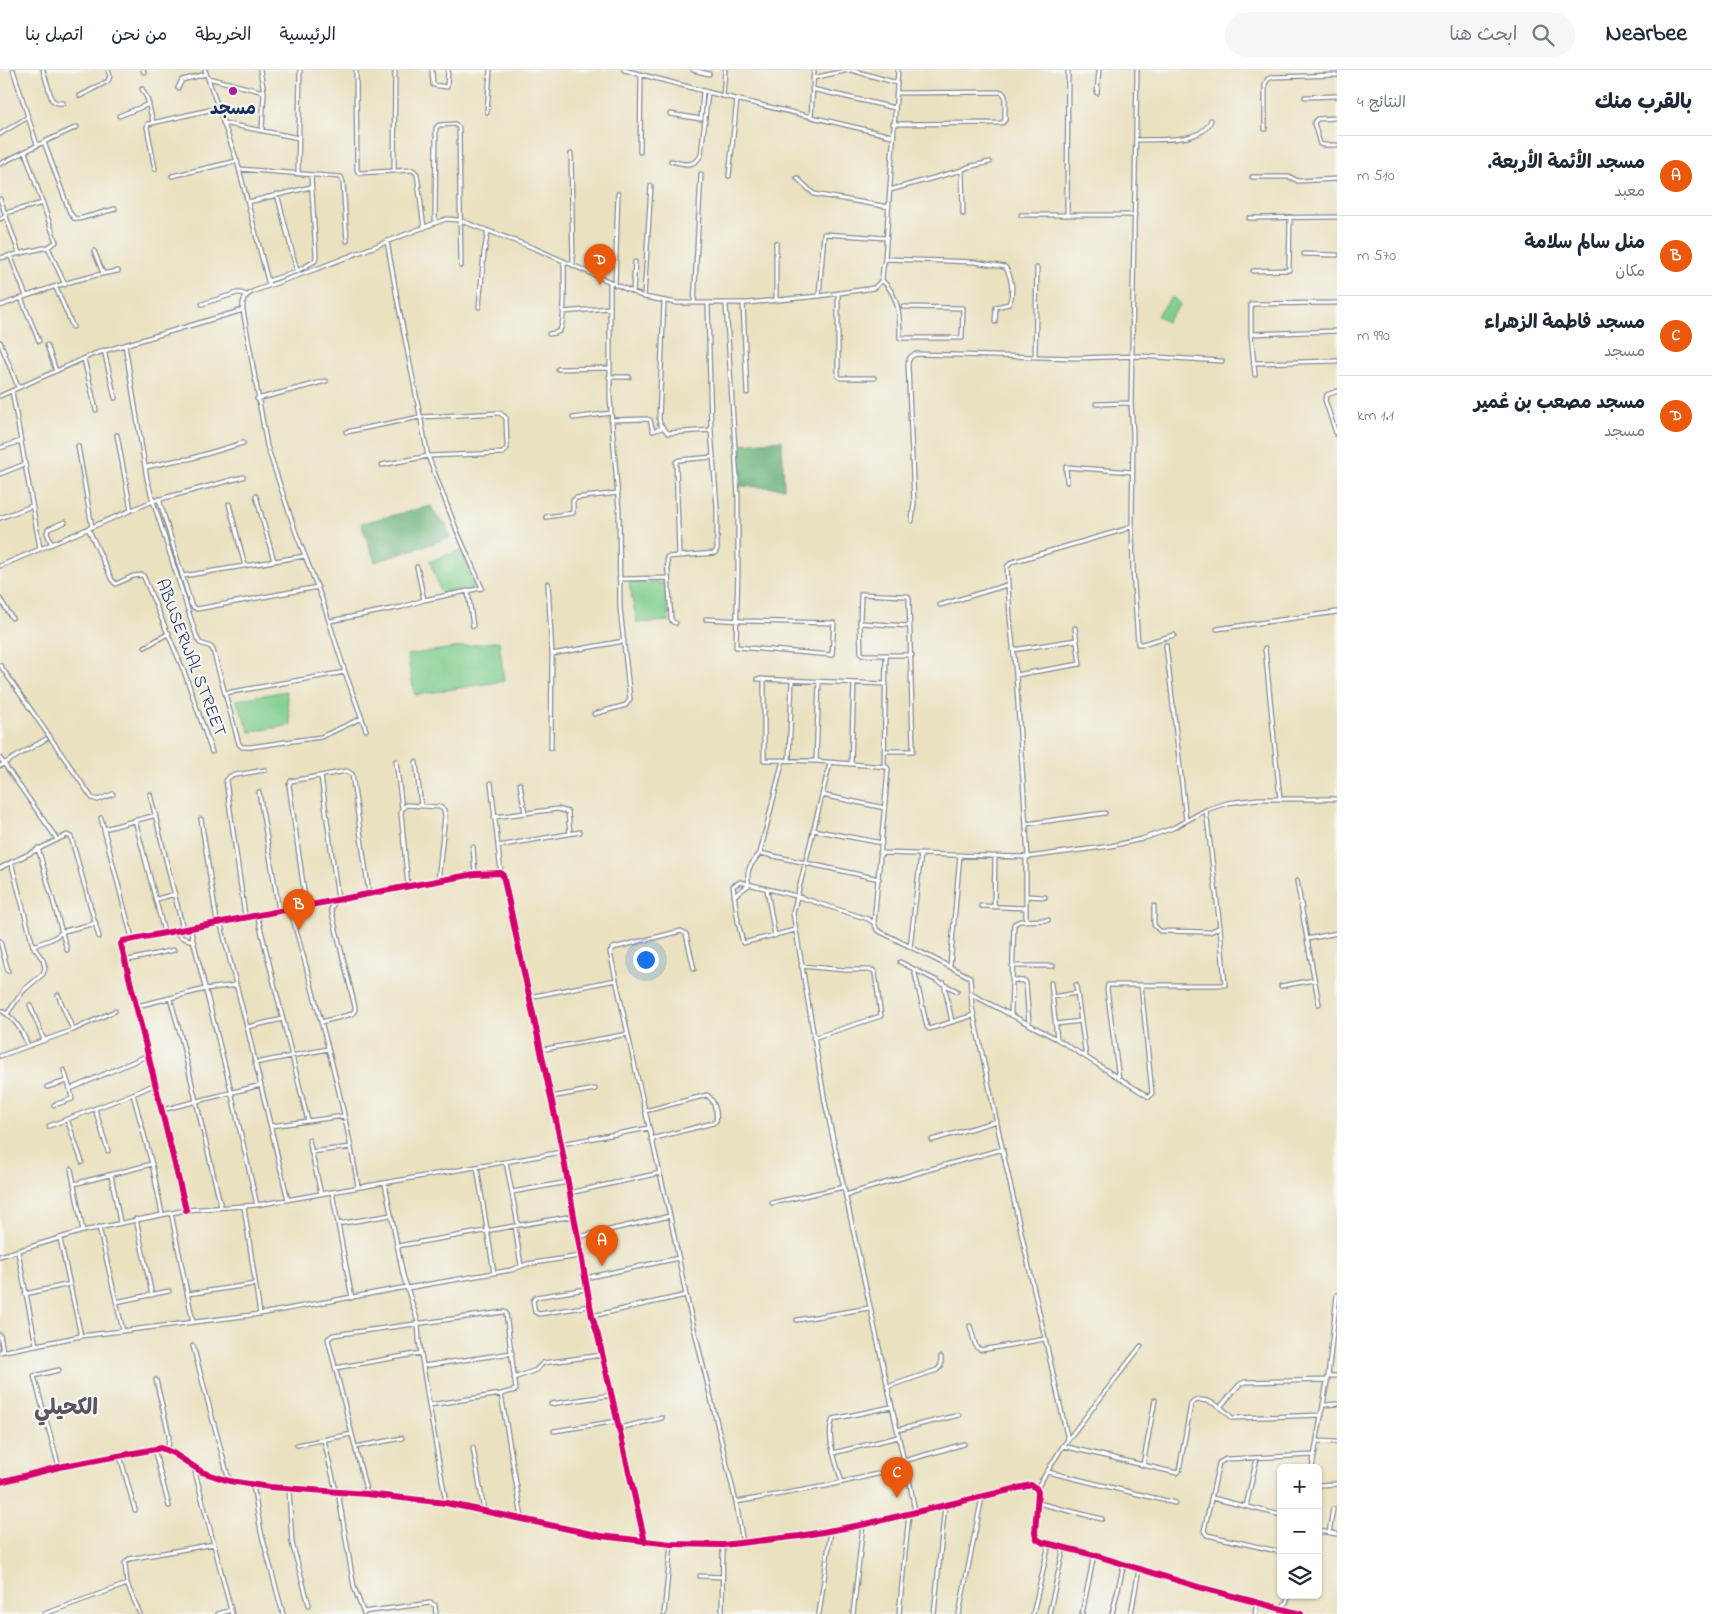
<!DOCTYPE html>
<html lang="ar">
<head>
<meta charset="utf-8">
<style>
  body { margin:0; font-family:"Indie Flower","Playpen Sans Arabic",sans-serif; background:#f6f6f7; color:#1f2937; direction:rtl }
  .controls { position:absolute; right:15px; bottom:15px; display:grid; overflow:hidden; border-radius:8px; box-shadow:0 1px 4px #0004 }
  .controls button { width:45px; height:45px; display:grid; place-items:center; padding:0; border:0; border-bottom:1px solid #e0e1e3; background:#fff; color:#1f2937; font:25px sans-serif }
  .you { position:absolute; left:645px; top:889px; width:18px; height:18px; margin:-12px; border:4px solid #fff; border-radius:50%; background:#1a73e8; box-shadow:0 0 0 8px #1a73e833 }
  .badge { display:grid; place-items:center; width:32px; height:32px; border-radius:50%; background:#ea580c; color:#fff; font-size:16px; font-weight:700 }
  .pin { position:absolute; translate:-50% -41px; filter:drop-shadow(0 1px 2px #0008) }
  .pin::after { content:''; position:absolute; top:26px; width:18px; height:15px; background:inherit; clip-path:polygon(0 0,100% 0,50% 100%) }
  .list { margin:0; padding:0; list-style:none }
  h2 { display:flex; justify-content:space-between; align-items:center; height:65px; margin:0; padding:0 20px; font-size:21px }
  h2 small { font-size:16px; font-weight:400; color:#747a83 }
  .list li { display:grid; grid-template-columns:32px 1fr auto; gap:15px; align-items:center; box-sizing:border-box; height:80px; padding:0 20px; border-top:1px solid #e0e1e3 }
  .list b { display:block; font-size:19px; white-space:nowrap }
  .list p { margin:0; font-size:16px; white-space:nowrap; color:#747a83 }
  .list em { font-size:16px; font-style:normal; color:#747a83 }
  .icon { flex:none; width:28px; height:28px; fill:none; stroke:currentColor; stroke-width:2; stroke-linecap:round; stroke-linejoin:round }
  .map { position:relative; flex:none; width:1337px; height:1544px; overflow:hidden; direction:ltr }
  header { display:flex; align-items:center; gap:30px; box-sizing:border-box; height:70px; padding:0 25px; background:#fff; border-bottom:1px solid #e0e1e3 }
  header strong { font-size:24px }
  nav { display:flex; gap:28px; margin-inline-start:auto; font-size:18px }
  .search { width:350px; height:45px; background:#f6f6f7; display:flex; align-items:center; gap:12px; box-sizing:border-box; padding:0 18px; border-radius:28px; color:#747a83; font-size:19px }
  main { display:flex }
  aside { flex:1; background:#fff }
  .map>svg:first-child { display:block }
  .green { fill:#80ce8d; stroke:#4e7e76 }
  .forest { fill:#68b178; stroke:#42706b }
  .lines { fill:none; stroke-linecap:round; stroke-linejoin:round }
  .street-casing { stroke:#82888f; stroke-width:5.5 }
  .secondary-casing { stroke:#82888f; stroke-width:8 }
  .street { stroke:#fff; stroke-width:3 }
  .secondary { stroke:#f7e9c3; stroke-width:5 }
  .cycleway-casing { stroke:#f6f6f2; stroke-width:9 }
  .cycleway { stroke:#d6006c; stroke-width:6 }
  .poi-dot { fill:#b5179e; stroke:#f6f6f2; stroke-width:2 }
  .labels { text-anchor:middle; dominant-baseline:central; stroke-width:4.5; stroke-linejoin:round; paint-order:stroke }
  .poi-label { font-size:18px; font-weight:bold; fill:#1b2f5e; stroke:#f6f6f2 }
  .street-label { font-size:18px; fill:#1b2f5e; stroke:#f6f6f2 }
  .district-label { font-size:22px; font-weight:bold; fill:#5b5563; stroke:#f6f6f2 }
</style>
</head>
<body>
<header>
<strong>Nearbee</strong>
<div class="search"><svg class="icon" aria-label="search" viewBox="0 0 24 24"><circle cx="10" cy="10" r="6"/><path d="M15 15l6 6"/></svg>ابحث هنا</div>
<nav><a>الرئيسية</a><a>الخريطة</a><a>من نحن</a><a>اتصل بنا</a></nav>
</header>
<main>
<aside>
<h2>بالقرب منك<small>النتائج: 4</small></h2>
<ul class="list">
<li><span class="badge">A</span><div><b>مسجد الأئمة الأربعة.</b><p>معبد</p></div><em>510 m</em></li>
<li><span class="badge">B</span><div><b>منل سالم سلامة</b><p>مكان</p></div><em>570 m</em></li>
<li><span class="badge">C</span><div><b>مسجد فاطمة الزهراء</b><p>مسجد</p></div><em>990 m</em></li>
<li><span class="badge">D</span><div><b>مسجد مصعب بن عُمير</b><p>مسجد</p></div><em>1.1 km</em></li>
</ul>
</aside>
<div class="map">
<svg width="1337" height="1544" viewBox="0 0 1337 1544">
  <rect width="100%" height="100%" fill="#f6f6f2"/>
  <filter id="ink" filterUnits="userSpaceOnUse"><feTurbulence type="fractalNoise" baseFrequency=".02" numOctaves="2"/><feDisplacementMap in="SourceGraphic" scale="10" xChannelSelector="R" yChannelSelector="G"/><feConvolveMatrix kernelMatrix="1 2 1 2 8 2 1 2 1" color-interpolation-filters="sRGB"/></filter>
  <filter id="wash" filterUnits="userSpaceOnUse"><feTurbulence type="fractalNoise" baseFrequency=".0096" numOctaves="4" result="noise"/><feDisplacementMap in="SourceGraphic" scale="20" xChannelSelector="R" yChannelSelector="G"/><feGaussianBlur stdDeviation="1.12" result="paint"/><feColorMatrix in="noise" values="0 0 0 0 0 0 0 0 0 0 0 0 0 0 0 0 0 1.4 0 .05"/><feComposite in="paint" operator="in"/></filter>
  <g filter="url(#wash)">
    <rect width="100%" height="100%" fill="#eae1c0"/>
    <!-- green -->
    <path class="green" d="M1172 227 1181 234 1166 252 1157 245Z
      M461 480 477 517 441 523 430 491Z
      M629 512 665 513 669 551 637 553Z
      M499 571 504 611 415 625 407 585Z
      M286 621 291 655 250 662 236 630Z"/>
    <!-- forest -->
    <path class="forest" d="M782 370 784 418 741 416 739 379 742 378 743 374Z
      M431 436 437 447 446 454 450 468 375 492 361 453Z"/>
  </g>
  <g filter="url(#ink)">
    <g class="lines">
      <!-- street casing -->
      <g class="street-casing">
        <path id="street" d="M13 0 37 75
          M43 0 52 30 57 33H63
          M143 0 144 2
          M205 0 237 91 269 215
          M260 0 264 22 262 61
          M356 0 357 100 359 103 394 101 395 0
          M432 0 433 15 447 17 448 0
          M624 0 723 26 892 66
          M693 0 709 4
          M851 0 897 13
          M208 8 264 22
          M813 8 849 0
          M178 18 182 10 206 4
          M142 19 147 28 153 52
          M812 19 895 38
          M1097 23 1099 0
          M80 26 108 11 110 6 108 0
          M723 26 725 0
          M1305 27 1337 26
          M487 42 490 0
          M670 44 701 49 703 21
          M119 46 149 34
          M811 47 814 0
          M1337 48 1317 49 1314 53 1320 74 1324 75H1337
          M223 53 299 68
          M893 54 1002 53 1005 50V26L1002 22 897 23
          M1265 59V14L1268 9 1273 7 1337 5
          M0 64 28 47
          M1136 70C1157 69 1203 74 1211 50
          M44 72 77 57
          M640 82 641 5
          M571 84 573 195
          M671 91C683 94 694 98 701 85L708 22
          M0 94 44 72 70 143 74 148 79 149 115 139
          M155 99 147 57 148 54 218 38
          M239 99 341 107 343 112 347 171
          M962 100 963 144
          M394 101 413 100 417 104 424 158
          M298 104 300 0
          M172 106 237 91
          M729 106 737 29
          M1252 107H1290L1298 111 1337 109
          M797 108 814 124 889 137
          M890 120 962 100 968 97 990 92
          M277 124 297 201
          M0 129 19 183
          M248 132 311 117
          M5 143 43 133
          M1021 145H1135
          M1067 145 1068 0
          M1249 148 1337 147
          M0 149 6 146
          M435 153 436 58 439 55 455 54 459 58 461 196
          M387 171 397 228 428 386 457 461 482 518 424 530 417 497
          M48 177 65 215
          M94 181 103 203
          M1304 184 1337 185
          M10 185 26 226
          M0 188 48 177 56 172 25 82
          M885 189 975 192 1005 197C1012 206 1014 223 1009 234L996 237 995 252
          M1253 201 1289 200 1290 147
          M882 210C899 226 900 245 900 268H962L963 238 903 237
          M268 211 297 201 315 191 316 186 311 105
          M615 215 618 124
          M56 218 73 257
          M633 222 635 192
          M838 223V306L841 308H874
          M819 226 824 164 887 168
          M644 227 651 116
          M21 228 39 271
          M776 231V173
          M664 232 659 349 660 354 668 363 711 360
          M694 233 701 104
          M743 233 747 323
          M202 234 237 223H241L246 225
          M0 236C36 222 80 207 118 201
          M479 237 484 183 488 161
          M563 242 609 238
          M549 264C552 263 557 264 560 260 566 250 564 205 564 191
          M1251 264 1337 261
          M0 272 18 317
          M47 275 56 301
          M125 275 147 409 153 431 197 568 200 573 211 577 213 580 239 674 242 677H250L321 667 362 648
          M104 280 115 328
          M1035 287 1037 198
          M84 289 96 340
          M1253 293 1337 291
          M558 299 609 298
          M1255 305 1251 264V234L1337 233
          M609 307H629
          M12 321 40 478
          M1337 321 1327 325 1325 330 1337 366
          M0 326 94 284 243 240
          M257 329 326 311
          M1096 334 1131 333
          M573 348 611 343
          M611 350 647 349 650 350 653 361 662 358
          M346 362 420 347 500 343 506 348 507 378 503 383 428 386 382 395
          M117 365 131 440
          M78 376 92 457
          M0 378 21 371
          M146 397 178 390 189 389 243 373
          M0 404 25 394
          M1067 412 1066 397 1133 402
          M256 426 274 491
          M159 429 191 534 193 537 197 539 318 517
          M229 434 245 496
          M546 447 573 443V431L576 428 618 423
          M0 448 32 436
          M912 451 914 432 908 294C909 288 910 286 916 284L1077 288 1140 286 1222 291
          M1132 456 1133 499 1138 574H1142L1174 565
          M88 458 112 510 116 514 133 506 143 505 185 604 212 682
          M51 473 47 463 48 459 65 452
          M679 485 676 392 679 390 713 387
          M0 496 153 431 243 407
          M183 506 305 486
          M619 509 667 508
          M548 513 552 584
          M468 522 473 556
          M0 529 12 548
          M940 535 1007 515
          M706 549 743 551 834 553 832 585 736 577 738 497V427L726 234
          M330 551 402 537 424 530
          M676 553 673 552 671 549 667 487 715 483 717 479V437L711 360 708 234
          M860 553 909 556
          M1217 559 1337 542
          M1166 575 1186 750
          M145 577 169 563
          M1265 578 1280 729
          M1013 580 1076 570
          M0 595 92 728 98 730 113 724
          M1016 605 1080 594 1075 558
          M757 609 886 614
          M764 609V690L816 691 887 697 888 699 874 853
          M226 623 345 602
          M594 644 626 635 630 629 620 538 619 441 610 328V213
          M366 660 345 602 322 529 296 463 267 376 243 240C242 230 244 226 254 221L319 198 435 153 446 149 459 150 534 178 644 227 677 233H747L819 226 874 218 882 210 883 198 885 189 898 0
          M551 678 552 584 624 571
          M884 681H913V678L909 529 908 526H905L861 524 860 553 861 583 862 585H912
          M0 688 57 769
          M783 690 760 783 879 809
          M789 690 792 610
          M396 691 402 738 401 743 408 816
          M816 691 819 611
          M416 692 421 736
          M830 693 793 843 825 1032 904 1391 907 1397 915 1442
          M851 694 854 613
          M0 696 46 669
          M884 697 886 585
          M321 706 338 829 334 833 331 839 355 937V940L352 944 321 952
          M491 713 501 803
          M520 714 525 743
          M259 722 279 840
          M150 724 183 859
          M822 725 885 738
          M403 738 406 735 440 737 444 740 445 746 438 811
          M494 747 558 739 568 742 570 764
          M101 748 132 868
          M201 749 217 852
          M135 750 164 862
          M1026 754 1105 743
          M104 759 156 745
          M813 760 882 773
          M498 776 580 762
          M473 777 475 804
          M38 778 67 880
          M880 783 1028 787 1111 776 1142 769 1173 758 1206 740 1227 733 1258 729H1337
          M1028 787 1016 605 1010 548 1007 497 1012 492 1126 459 1132 455 1133 363 1131 333 1137 0
          M0 798 67 765 71 767 99 867
          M1297 811 1307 869 1337 863
          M749 815C745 799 751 795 760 783
          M767 820 775 866
          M734 826 749 815
          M1026 826 1045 827
          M157 829 175 824
          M306 835 289 715 291 711 347 701 352 704 369 823
          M981 836 1026 838
          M1154 836V855L1160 861 1210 862 1220 857
          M994 837 995 787
          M290 838C315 930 343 1023 358 1117
          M257 844 308 1051 271 1056
          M245 846 226 711 230 706 265 700
          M220 851 247 957 288 1130
          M1026 851V787
          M190 858 228 1008 257 1135
          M795 860 743 873 738 852 733 816 740 812 796 826 868 849 874 853 877 860 970 907 972 937 1007 1100 1068 1370
          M173 861 183 868 193 871
          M1307 869 1319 934
          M0 871 8 901
          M33 876 52 869 64 861 96 853
          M910 877 921 784
          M124 891 174 880
          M900 892 957 921
          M801 896 845 900H873L875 903 881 946 813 968
          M950 896 960 785
          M1012 896H1053
          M694 899 686 864 681 861 613 878 610 882 637 1006 670 1146 686 1225 736 1432 743 1473
          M914 899 927 957 929 959 974 945
          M1012 910 1025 911 1026 913 1029 954
          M944 913 952 952
          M1051 913 1057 969
          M1076 915 1086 987
          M1281 916 1314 910
          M971 924 1057 969 1149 1027 1152 1023 1141 915
          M58 925 73 960
          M529 927 616 910
          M1052 927 1076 923
          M30 935 44 970
          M137 936 170 928
          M0 940C14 947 23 962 28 976
          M7 944 24 920 43 904 45 898 43 890 33 876 11 792
          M1011 944 1014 854 1020 851 1048 850
          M1056 954 1081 951
          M247 957 283 949
          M540 980 628 964
          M0 986 73 960 115 941
          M255 993 328 979
          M64 1000 70 1019 149 985
          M1119 1009 1107 919 1108 915H1225L1220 857 1206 740
          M47 1017 67 1011
          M133 1024 156 1014
          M551 1027 595 1019
          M54 1035 72 1029 70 1019
          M95 1039 108 1081
          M162 1040 261 1015
          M645 1041 707 1025C714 1030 718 1043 716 1051L713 1053 651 1069
          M67 1049 82 1092
          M308 1051 344 1046
          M49 1056 133 1024 152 1094 162 1144
          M309 1070 321 1124
          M932 1070 997 1051
          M561 1074 649 1058
          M311 1082 351 1077
          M506 1092 518 1155
          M477 1097 494 1203
          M71 1099 83 1161
          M111 1105 120 1152
          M74 1114 152 1094
          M385 1114 403 1205 418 1252 419 1270 429 1335 446 1433
          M332 1122 352 1228
          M512 1122 568 1112
          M569 1123 660 1103
          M846 1125 927 1100 1003 1079
          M772 1133 844 1117
          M221 1137 180 963 170 928 205 919 236 915
          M244 1137 260 1244
          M186 1140 121 874 123 871 415 815 475 804 501 803 503 805 561 1074 592 1246 598 1266 645 1471
          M171 1143 193 1252
          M136 1149 152 1225
          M338 1154 391 1145
          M515 1156 521 1196
          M99 1157 123 1261
          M578 1167 670 1146
          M60 1169 81 1266
          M397 1176 573 1146
          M18 1182 36 1275 81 1266 260 1244 407 1217
          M0 1186 83 1161 186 1140 257 1135 562 1082
          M585 1208 679 1188
          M407 1218 511 1200 527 1194 580 1186
          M586 1219 536 1227 533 1231 535 1242 539 1244 590 1236
          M25 1224 70 1214
          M188 1224 255 1214
          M116 1232 169 1221
          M592 1246 686 1225
          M797 1250 869 1238
          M970 1256 976 1277 981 1280 1045 1269
          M0 1265 3 1281
          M193 1276 229 1410
          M0 1282 36 1275
          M423 1296 512 1283
          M335 1298 421 1283
          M59 1300 34 1306 59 1397
          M1328 1306H1337
          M514 1308 536 1300 543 1293 602 1285
          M156 1310 169 1365 168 1380
          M887 1317 937 1300 941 1296V1287
          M501 1324 522 1448
          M551 1334 612 1325
          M1324 1335 1337 1334
          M1220 1337 1240 1314 1245 1312 1328 1310
          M619 1358 662 1348
          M897 1360 959 1345
          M554 1361 618 1351
          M324 1370 336 1421
          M1317 1371 1337 1372
          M297 1375 352 1364
          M1063 1376 1177 1403 1179 1401 1191 1334C1202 1323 1224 1338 1232 1348L1322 1345
          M355 1377 402 1368
          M473 1378 484 1440
          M154 1379 169 1436
          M833 1383 898 1367
          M120 1386 135 1440
          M904 1391 964 1374
          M1143 1395 1155 1330
          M194 1398 232 1544
          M1312 1398 1328 1306 1337 1225
          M1048 1402 1175 1433
          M842 1412C837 1395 825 1366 833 1349L891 1337
          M253 1415 261 1462 283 1544
          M1318 1415 1337 1414
          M1037 1418 1063 1376 1141 1276
          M289 1419 292 1473 309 1535
          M338 1422 354 1517 364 1544
          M367 1424 328 1269 333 1265 504 1242 506 1243 516 1320 501 1324 429 1335
          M1212 1428 1281 1445
          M736 1432 826 1416 907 1397
          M1038 1433 1102 1449
          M1246 1436 1257 1388
          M1318 1461 1337 1464
          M1329 1463 1333 1439
          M1281 1482 1207 1465 1204 1461 1219 1393 1226 1389 1314 1385
          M700 1506 723 1507
          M127 1514 125 1493 129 1489 214 1474
          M1281 1538 1287 1531 1288 1525
          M363 1542 430 1533 435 1535 436 1544
          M44 1544 127 1514 140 1544
          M218 1544 231 1540
          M664 1544 671 1474
          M722 1544 723 1475
          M819 1544 831 1461
          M853 1544 863 1455
          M899 1544 909 1444
          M934 1544 945 1435
          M959 1544 982 1427
          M1033 1544 1049 1474
          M1049 1544 1064 1477
          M1082 1544 1094 1485
          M1112 1544 1124 1494
          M1131 1544 1139 1499
          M1255 1544 1257 1532"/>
      </g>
      <!-- secondary casing -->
      <g class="secondary-casing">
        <path id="secondary" d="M0 1412 59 1397 161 1378 173 1383 202 1402 229 1411 270 1417 367 1424 446 1433 601 1466 671 1474 723 1475 800 1466 861 1455 1031 1415 1036 1418 1038 1422 1035 1463 1037 1469 1042 1472 1094 1485 1202 1518 1301 1544"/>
      </g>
      <!-- street -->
      <use href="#street" class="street"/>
      <!-- secondary -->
      <use href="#secondary" class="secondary"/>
      <!-- cycleway casing -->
      <g class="cycleway-casing">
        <path id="cycleway" d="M186 1140 121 874 123 871 415 815 475 804 501 803 503 805 561 1074 592 1246 598 1266 645 1472
          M0 1412 59 1397 161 1378 173 1383 202 1402 229 1411 270 1417 367 1424 446 1433 601 1466 671 1474 723 1475 800 1466 861 1455 1031 1415 1036 1418 1038 1422 1035 1463 1037 1469 1042 1472 1094 1485 1202 1518 1301 1544"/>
      </g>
      <!-- cycleway -->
      <use href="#cycleway" class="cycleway"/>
    </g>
  </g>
  <!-- markers -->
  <circle class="poi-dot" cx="233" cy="21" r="5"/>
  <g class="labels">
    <!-- poi labels -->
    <g class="poi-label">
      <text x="233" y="40">مسجد</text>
    </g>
    <!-- street labels -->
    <g class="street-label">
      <text transform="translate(190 588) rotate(69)">ABUSERWAL STREET</text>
    </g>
    <!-- district labels -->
    <g class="district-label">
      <text x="66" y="1339">الكحيلي</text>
    </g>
  </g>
</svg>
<div class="controls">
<button>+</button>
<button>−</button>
<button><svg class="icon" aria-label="layers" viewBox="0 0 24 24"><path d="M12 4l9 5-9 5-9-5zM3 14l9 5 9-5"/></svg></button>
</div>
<div class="you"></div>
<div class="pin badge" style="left:602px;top:1196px">A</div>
<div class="pin badge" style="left:299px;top:860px">B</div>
<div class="pin badge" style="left:897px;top:1428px">C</div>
<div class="pin badge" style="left:600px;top:215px">D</div>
</div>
</main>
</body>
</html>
